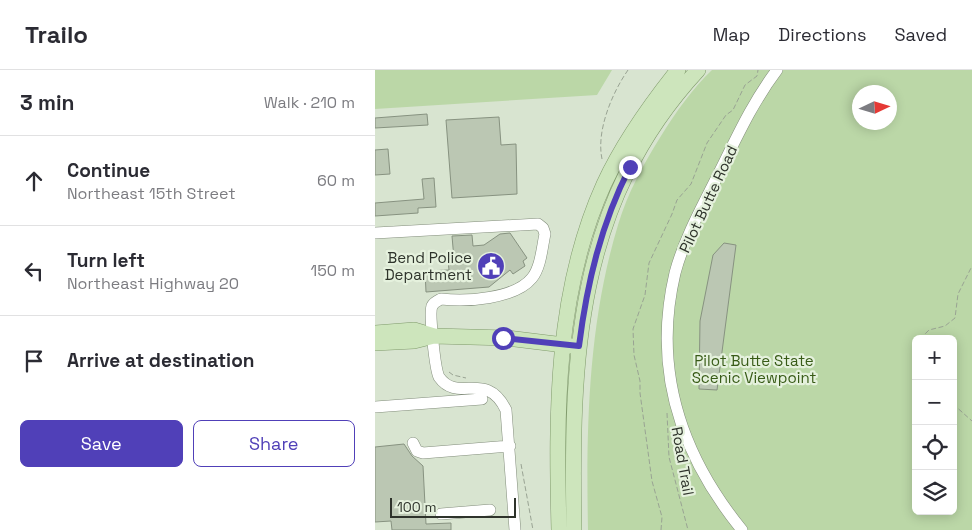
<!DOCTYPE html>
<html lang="en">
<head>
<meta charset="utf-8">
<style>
  body { margin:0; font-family:"Space Grotesk",sans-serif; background:#f2f2f3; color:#2b2b33 }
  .controls { position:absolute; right:15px; bottom:15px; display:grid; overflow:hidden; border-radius:8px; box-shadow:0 2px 12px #0003 }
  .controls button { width:45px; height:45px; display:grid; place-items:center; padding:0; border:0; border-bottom:1px solid #e1e1e2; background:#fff; color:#2b2b33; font:25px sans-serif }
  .compass { position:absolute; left:477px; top:15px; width:45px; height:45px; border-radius:50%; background:#fff; box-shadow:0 2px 12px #0003; rotate:86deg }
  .scale { position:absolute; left:15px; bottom:12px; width:126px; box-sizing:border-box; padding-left:5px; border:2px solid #2e332b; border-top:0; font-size:14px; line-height:18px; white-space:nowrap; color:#2e332b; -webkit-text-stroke:4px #e5f1dd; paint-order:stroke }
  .stop { position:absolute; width:15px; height:15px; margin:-11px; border:4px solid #5040b8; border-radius:50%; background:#fff }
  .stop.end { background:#5040b8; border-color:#fff; box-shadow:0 1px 5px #0008 }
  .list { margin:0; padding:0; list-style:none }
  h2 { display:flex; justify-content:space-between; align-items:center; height:65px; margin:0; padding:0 20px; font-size:21px }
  h2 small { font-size:16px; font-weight:400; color:#7c7c81 }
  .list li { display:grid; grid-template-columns:32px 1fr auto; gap:15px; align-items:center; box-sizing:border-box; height:90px; padding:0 20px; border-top:1px solid #e1e1e2 }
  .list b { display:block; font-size:19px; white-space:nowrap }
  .list p { margin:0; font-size:16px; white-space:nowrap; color:#7c7c81 }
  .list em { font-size:16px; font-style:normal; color:#7c7c81 }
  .actions { display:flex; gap:10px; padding:15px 20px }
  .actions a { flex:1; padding:11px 0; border:1px solid #5040b8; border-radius:8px; text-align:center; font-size:18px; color:#5040b8 }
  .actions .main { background:#5040b8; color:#fff }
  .icon { flex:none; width:28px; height:28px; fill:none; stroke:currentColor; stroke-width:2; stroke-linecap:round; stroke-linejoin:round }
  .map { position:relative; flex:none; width:597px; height:460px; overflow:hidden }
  header { display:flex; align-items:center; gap:30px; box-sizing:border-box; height:70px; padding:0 25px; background:#fff; border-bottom:1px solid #e1e1e2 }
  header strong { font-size:24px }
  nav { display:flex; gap:28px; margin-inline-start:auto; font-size:18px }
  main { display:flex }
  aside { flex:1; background:#fff }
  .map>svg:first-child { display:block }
  .green { fill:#bbd7a7; fill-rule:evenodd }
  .building { fill:#bbc7b3; stroke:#879280 }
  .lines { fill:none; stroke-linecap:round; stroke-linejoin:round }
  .minor-casing { stroke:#828d7b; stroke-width:12 }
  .major-casing { stroke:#809b6c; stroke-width:16 }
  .path { stroke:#99a393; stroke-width:1; stroke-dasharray:5 2.5; stroke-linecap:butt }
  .minor { stroke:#fff; stroke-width:11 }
  .major { stroke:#cde5bc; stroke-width:15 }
  .route { stroke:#5040b8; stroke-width:6 }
  .labels { text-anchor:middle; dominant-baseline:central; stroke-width:4.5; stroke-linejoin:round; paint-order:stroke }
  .street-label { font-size:15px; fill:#2e332b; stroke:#e5f1dd }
  .poi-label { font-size:15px; fill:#2e332b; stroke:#e5f1dd; text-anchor:end }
  .park-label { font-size:15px; fill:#385b17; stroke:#e5f1dd }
</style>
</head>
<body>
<header>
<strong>Trailo</strong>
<nav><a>Map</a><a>Directions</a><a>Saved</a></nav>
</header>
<main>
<aside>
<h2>3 min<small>Walk · 210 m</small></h2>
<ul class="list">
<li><svg class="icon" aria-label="ahead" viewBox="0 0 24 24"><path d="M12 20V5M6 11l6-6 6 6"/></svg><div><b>Continue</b><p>Northeast 15th Street</p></div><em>60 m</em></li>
<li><svg class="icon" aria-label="left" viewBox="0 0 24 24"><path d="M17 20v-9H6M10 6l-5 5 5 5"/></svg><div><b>Turn left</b><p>Northeast Highway 20</p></div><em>150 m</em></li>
<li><svg class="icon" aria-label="arrive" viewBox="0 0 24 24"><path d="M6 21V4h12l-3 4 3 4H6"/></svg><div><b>Arrive at destination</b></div></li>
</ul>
<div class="actions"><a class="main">Save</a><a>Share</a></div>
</aside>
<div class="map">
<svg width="597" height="460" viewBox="0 0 597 460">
  <rect width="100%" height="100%" fill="#d8e4d0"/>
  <!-- green -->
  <path class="green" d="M0 0H237L222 25 0 39Z
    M337 0H597V460H213C211 358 213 254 243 155 252 124 269 93 286 66 301 42 317 19 337 0ZM484 22H514V52H484ZM541 269H578V441H541Z"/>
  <!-- building -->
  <path class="building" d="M52 44 53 55 0 58V48Z
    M124 47 126 75 141 74 142 124 77 128 71 50Z
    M13 79 15 104 0 105V80Z
    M59 108 61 137 43 138V143L0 146V133L49 129 47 109Z
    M135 163 152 188 148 191 150 196 138 204 135 200 114 217 51 222 50 201 74 200 73 190 79 189 77 166 97 165 98 176 109 175 125 164Z
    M349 173 361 175 342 320 324 319 325 251 338 185Z
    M29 374 37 386 48 396 51 454 76 453V460H17L16 451 0 452V377Z"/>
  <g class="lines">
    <!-- minor casing -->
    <g class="minor-casing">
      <path id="minor" d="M0 163 163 154 168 158 170 164C167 177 166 197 157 208 140 229 91 232 66 229 62 231 59 232 57 236 54 243 60 299 64 307 83 334 111 299 131 340L140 460
        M0 337 107 329
        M38 373 42 381 48 383 135 376
        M66 444 115 440
        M367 460C306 385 277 300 300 203 309 169 327 137 343 105 361 69 377 33 402 0"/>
    </g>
    <!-- major casing -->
    <g class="major-casing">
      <path id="major" d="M0 263 39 260 59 266 132 268 197 276
        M0 273 39 271 59 266
        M184 460C181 344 180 222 229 114 248 73 275 35 303 0
        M199 460C196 289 200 133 323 0"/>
    </g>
    <!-- path -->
    <path class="path" d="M227 89C221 61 237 23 253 0
      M545 269 554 260 570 256 580 248 583 224 597 196
      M74 302 78 305 91 308
      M578 334 597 351
      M292 343 294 387 313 460
      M146 394 158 460
      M286 460 287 447 277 411 265 323V311L259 285 258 259 270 225 274 193 297 144 302 130 316 114 332 73 351 45 358 40 370 15 382 6 383 0"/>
    <!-- minor -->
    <use href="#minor" class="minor"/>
    <!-- major -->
    <use href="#major" class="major"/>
  </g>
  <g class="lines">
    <!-- route -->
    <path class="route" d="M128 268 204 276C212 213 226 154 255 97"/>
  </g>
  <!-- icons -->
  <defs>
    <g id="civic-disc" transform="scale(1.4375)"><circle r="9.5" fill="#5040b8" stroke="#e5f1dd"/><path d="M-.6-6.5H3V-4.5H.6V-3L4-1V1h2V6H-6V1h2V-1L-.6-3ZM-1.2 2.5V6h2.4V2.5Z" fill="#fff"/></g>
  </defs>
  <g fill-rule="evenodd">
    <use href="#civic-disc" x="116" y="196"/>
  </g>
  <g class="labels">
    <!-- street labels -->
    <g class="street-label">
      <text transform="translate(333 129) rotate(-65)">Pilot Butte Road</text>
      <text transform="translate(308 391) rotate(80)">Road Trail</text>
    </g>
    <!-- poi labels -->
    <g class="poi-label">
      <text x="97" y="187">Bend Police<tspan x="97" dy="17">Department</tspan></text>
    </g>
    <!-- park labels -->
    <g class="park-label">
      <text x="379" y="290">Pilot Butte State<tspan x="379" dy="17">Scenic Viewpoint</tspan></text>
    </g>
  </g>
</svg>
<div class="controls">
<button>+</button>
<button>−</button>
<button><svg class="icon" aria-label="locate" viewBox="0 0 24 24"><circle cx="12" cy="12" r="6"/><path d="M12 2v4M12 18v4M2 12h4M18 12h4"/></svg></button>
<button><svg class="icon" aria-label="layers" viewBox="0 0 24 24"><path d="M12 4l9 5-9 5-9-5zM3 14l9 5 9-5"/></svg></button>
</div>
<svg class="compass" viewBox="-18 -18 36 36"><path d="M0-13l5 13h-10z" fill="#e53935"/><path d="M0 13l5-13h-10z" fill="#7c7c81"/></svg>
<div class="scale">100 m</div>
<div class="stop" style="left:128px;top:268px"></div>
<div class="stop end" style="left:255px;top:97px"></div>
</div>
</main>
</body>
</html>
